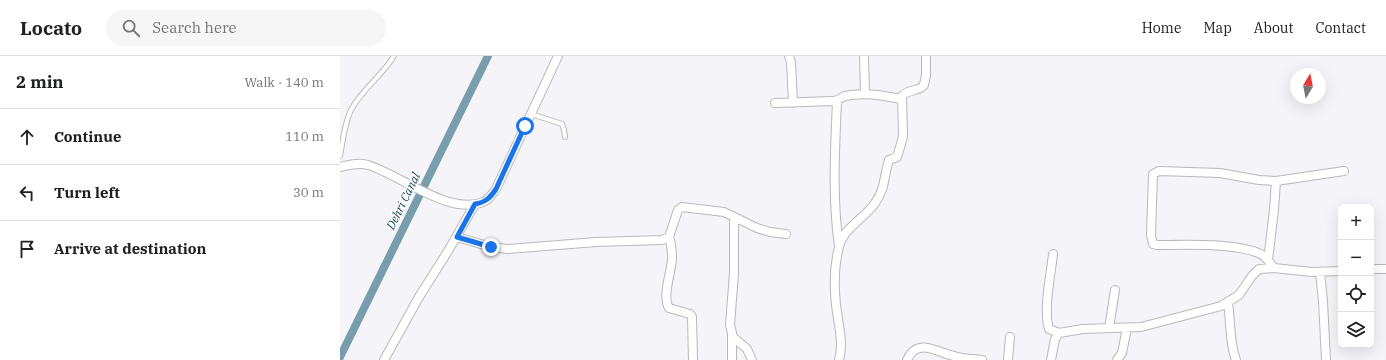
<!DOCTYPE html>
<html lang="en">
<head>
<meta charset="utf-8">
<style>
  body { margin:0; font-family:"IBM Plex Serif",serif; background:#f6f6f6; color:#202124 }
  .controls { position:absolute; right:12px; bottom:12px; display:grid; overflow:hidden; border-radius:8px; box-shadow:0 4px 16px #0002 }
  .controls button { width:36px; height:36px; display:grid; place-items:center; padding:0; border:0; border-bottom:1px solid #e0e0e0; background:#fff; color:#202124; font:20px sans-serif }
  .compass { position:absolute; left:950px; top:12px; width:36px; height:36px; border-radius:50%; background:#fff; box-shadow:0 4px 16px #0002; rotate:10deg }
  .stop { position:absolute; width:12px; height:12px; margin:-9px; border:3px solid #1a73e8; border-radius:50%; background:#fff }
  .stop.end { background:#1a73e8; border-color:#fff; box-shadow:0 1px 4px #0008 }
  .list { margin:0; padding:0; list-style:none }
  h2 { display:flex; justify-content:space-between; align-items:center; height:52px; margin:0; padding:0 16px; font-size:17px }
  h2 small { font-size:13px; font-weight:400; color:#757577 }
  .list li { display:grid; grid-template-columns:26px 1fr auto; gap:12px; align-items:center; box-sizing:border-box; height:56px; padding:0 16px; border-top:1px solid #e0e0e0 }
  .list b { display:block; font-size:15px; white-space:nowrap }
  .list em { font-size:13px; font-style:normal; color:#757577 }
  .icon { flex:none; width:22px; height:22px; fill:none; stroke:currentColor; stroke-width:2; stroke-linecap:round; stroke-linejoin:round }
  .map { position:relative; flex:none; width:1046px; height:304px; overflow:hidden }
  header { display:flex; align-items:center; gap:24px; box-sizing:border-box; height:56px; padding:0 20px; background:#fff; border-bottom:1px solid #e0e0e0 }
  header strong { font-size:19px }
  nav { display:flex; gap:22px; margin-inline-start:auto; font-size:14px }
  .search { width:280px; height:36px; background:#f6f6f6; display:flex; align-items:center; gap:10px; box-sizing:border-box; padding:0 14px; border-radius:22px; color:#757577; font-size:15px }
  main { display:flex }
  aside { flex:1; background:#fff }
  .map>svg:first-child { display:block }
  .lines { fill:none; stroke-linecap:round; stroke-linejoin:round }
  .canal { stroke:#789dac; stroke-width:8 }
  .lane-casing { stroke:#b8b8bc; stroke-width:6 }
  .street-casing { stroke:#b8b8bc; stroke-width:10 }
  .lane { stroke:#fff; stroke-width:4 }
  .street { stroke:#fff; stroke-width:8 }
  .route { stroke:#1a73e8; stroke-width:5 }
  .labels { text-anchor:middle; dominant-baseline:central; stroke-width:3; stroke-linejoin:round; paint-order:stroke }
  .water-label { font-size:12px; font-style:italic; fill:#124657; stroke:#fff }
</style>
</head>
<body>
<header>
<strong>Locato</strong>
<div class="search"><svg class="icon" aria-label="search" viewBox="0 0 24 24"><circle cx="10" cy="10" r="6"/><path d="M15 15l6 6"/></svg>Search here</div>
<nav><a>Home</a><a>Map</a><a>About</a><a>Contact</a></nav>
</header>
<main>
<aside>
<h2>2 min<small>Walk · 140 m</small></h2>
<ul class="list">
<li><svg class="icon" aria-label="ahead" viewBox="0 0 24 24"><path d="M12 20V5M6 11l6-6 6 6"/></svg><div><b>Continue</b></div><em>110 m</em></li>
<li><svg class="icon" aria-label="left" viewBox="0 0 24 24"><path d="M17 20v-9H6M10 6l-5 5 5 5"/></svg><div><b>Turn left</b></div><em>30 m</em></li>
<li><svg class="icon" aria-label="arrive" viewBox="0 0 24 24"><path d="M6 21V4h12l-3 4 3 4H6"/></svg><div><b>Arrive at destination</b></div></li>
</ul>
</aside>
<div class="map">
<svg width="1046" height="304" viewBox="0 0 1046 304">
  <rect width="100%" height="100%" fill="#f4f4f9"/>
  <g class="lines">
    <!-- canal -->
    <path class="canal" d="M0 301 148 0"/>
    <!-- lane casing -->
    <g class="lane-casing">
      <path id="lane" d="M191 58 222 68 224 74 225 81
        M0 100C3 85 4 68 11 54 22 33 42 20 54 0"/>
    </g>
    <!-- street casing -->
    <g class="street-casing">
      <path id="street" d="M449 0 451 6 453 47
        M524 0 525 38
        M497 45C495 93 492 142 499 190
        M435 47 493 45C498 45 500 42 505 40 523 36 543 39 561 43
        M0 111C9 109 19 106 28 109 59 118 109 160 143 146 149 144 152 138 156 133L218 0
        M394 161V217L390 269 393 281 407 293 412 304
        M117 181 151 191 168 193 256 186 322 184 329 181 338 154 342 151 384 156 417 172 430 176 446 178
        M329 181C332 189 332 196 332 204 331 216 322 241 329 252L350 258 352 261 353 304
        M713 198C711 218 703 254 709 273L719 277
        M928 204 934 154 936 125
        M934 212C931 208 928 204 924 200 902 186 843 189 817 189L813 188 811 179 813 118 819 115 880 117 919 124 936 125 1004 115
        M1031 213H1046
        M980 216 983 245 986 304
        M888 247C891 266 889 286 896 304
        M769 272 775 234
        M44 304 79 241 108 195 135 148
        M392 304V278
        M499 304C504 287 498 267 496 249 494 230 494 210 499 191 503 172 524 163 535 147 545 134 544 119 549 104L557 101 561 88 563 80 562 40C568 33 578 36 584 29L586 19V0
        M567 304C578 281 596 296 614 300 623 303 633 303 642 304
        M668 304 670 281
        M711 304 715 283 719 277 743 273 801 271 881 250 899 239 912 220 919 213 934 212 972 216 1001 215
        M777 304 782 297 787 272"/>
    </g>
    <!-- lane -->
    <use href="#lane" class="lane"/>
    <!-- street -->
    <use href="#street" class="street"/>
  </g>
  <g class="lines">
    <!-- route -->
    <path class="route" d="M151 191 117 181 135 148C146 146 150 142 156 133L185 70"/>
  </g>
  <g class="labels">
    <!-- water labels -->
    <g class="water-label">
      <text transform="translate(63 145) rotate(-64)">Dehri Canal</text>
    </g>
  </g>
</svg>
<div class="controls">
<button>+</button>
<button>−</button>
<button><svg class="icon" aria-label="locate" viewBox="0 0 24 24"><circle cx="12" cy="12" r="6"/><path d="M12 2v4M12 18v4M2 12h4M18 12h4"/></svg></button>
<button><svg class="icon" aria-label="layers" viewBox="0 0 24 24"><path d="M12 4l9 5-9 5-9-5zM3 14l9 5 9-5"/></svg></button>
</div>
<svg class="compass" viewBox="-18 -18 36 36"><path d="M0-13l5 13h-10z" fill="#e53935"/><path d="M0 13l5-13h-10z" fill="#757577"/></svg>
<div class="stop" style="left:185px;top:70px"></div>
<div class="stop end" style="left:151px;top:191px"></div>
</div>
</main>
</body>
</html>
